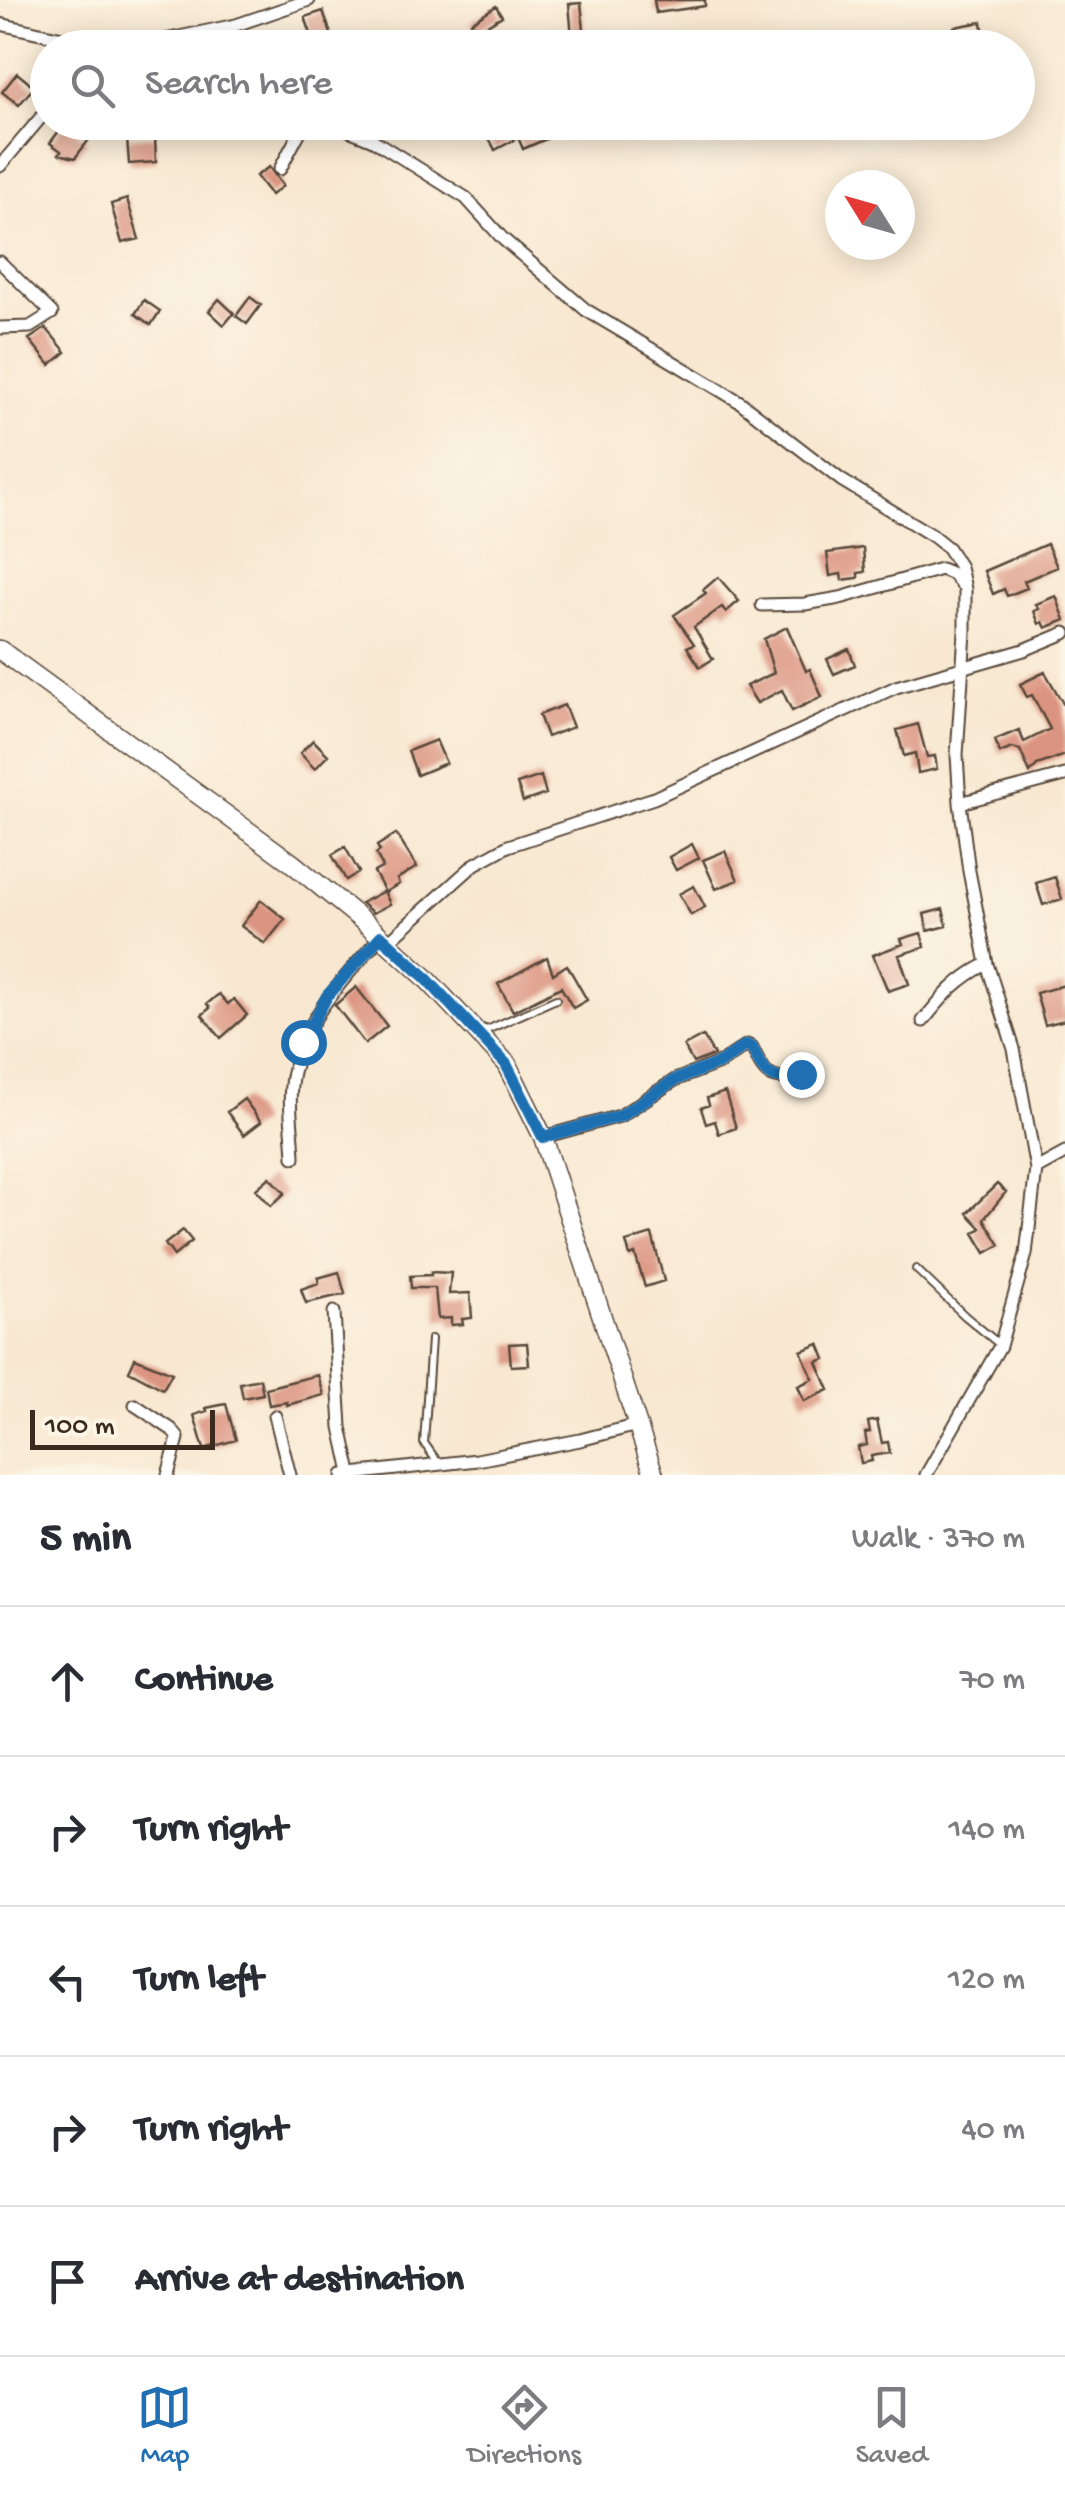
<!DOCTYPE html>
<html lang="en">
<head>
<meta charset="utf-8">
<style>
  body { margin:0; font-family:"Gochi Hand",sans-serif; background:#f2f2f3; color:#2b2b33 }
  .compass { position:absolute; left:825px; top:170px; width:90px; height:90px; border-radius:50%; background:#fff; box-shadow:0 5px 25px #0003; rotate:307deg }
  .scale { position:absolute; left:30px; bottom:25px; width:185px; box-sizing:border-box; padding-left:10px; border:5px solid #3b2a1e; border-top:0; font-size:28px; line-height:35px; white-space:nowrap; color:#3b2a1e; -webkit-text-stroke:8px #fcf5e5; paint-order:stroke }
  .stop { position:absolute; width:30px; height:30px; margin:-22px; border:8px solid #1f6fb2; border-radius:50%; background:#fff }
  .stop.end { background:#1f6fb2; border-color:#fff; box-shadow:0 2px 10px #0008 }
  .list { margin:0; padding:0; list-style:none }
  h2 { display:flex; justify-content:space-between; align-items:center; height:130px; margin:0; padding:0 40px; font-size:42px }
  h2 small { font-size:32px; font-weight:400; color:#7c7c81 }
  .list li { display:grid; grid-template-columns:65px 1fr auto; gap:30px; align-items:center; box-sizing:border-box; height:150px; padding:0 40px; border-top:2px solid #e1e1e2 }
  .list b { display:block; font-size:38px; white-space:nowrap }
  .list em { font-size:32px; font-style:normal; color:#7c7c81 }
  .icon { flex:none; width:55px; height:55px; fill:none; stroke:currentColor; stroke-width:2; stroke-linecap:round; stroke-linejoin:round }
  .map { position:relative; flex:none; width:1065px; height:1475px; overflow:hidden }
  .search { position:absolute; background:#fff; box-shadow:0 5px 25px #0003; left:30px; right:30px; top:30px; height:110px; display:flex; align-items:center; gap:25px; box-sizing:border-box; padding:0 35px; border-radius:55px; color:#7c7c81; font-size:38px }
  .sheet { height:880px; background:#fff }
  nav { display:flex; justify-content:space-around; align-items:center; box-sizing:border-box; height:140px; border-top:2px solid #e1e1e2; background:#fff; font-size:28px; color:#7c7c81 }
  nav a { display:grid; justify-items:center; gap:5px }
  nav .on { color:#1f6fb2 }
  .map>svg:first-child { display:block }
  .building { fill:#db9481 }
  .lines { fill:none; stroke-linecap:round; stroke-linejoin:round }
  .lane-casing { stroke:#574639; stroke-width:10 }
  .street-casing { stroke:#574639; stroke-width:15 }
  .secondary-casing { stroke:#574639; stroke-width:21 }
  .lane { stroke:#fff; stroke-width:6 }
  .street { stroke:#fff; stroke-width:11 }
  .secondary { stroke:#fff; stroke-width:18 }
  .route { stroke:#1f6fb2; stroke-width:12 }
</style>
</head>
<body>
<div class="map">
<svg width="1065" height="1475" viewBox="0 0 1065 1475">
  <rect width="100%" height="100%" fill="#fcf5e5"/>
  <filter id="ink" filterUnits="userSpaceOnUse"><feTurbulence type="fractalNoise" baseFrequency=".01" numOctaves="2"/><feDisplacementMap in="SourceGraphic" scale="20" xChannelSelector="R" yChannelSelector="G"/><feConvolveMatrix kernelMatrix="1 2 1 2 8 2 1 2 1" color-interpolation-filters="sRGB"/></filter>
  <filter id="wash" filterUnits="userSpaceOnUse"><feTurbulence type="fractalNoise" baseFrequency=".0048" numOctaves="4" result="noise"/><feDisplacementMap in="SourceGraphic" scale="40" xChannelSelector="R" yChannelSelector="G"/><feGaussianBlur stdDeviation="2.25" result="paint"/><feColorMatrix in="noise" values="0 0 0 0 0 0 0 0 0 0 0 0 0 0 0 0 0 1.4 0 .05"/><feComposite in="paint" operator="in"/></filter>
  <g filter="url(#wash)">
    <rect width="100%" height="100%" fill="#f8e8d1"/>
    <g id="blocks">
      <!-- building -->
      <path class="building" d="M654 0H705V6L656 13Z
        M581 3 586 48H573L569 4Z
        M496 6 502 16 477 31 471 22Z
        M323 11 336 48H316L305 17Z
        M982 22 985 41 957 46 954 27Z
        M17 73 34 87 19 105 2 92Z
        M597 122H634V130L597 133Z
        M65 123 88 141 75 158 59 154 61 151 50 143Z
        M505 124 514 140 495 150 487 134Z
        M541 125 546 139 523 149 517 135Z
        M155 136 156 162 129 164 127 138Z
        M269 167 283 186 271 195 256 176Z
        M127 199 139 239 122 243 111 204Z
        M250 297 261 305 247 324 236 316Z
        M219 299 234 313 224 325 209 311Z
        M144 300 160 311 151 325 135 314Z
        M46 328 66 352 50 365 29 339Z
        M1047 544 1057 567 1024 581 1027 588 1007 596 1004 589 993 594 984 571Z
        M863 548 865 572 858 573V578L842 580 841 574 830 576 827 553Z
        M718 577 739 601 726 612 722 607 694 627 713 659 700 667 687 647 694 644 674 615 706 593 703 590Z
        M1056 596 1065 620 1046 628 1043 622 1039 624 1034 611 1039 609 1036 604Z
        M787 627 806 671 810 669 822 697 792 711 782 690 757 703 746 686 774 673 764 639Z
        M849 649 855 665 834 674 827 659Z
        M1045 672 1065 707V755L1037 765 1030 773 1020 750 1012 748 1000 753 995 740 1019 730 1024 742 1050 729 1032 695 1027 697 1020 684Z
        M564 705 573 727 547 737 539 715Z
        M918 724 927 757 935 756 937 769 918 773 915 753 904 756 897 730Z
        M313 740 328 755 315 769 300 753Z
        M436 740 446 763 417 775 408 751Z
        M541 776 546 794 523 802 517 784Z
        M396 834 417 867 397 879 399 884 385 892 374 872 383 867 376 854 380 851 377 846Z
        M692 844 699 858 676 870 669 857Z
        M345 847 359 872 346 880 332 855Z
        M725 851 738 880 716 889 703 860Z
        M1055 877 1062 899 1043 905 1036 883Z
        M694 886 705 907 691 915 679 894Z
        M384 891 390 904 373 913 361 903Z
        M261 900 285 919 265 944 241 926Z
        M943 909 947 926 928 931 924 914Z
        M921 933 925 947 899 955 909 984 888 991 873 955 903 944 901 939Z
        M547 957 553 974 567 965 587 1000 573 1008 561 987 513 1011 498 984Z
        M1065 985V1020L1045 1025 1036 993Z
        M356 987 387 1026 365 1044 335 1005Z
        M219 994 228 1004 234 999 247 1015 221 1038 202 1015 210 1008 207 1004Z
        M703 1036 714 1055 693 1063 684 1046Z
        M725 1092 736 1128 719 1134 715 1121 706 1124 701 1108 709 1105 707 1098Z
        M244 1099 261 1122 244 1135 227 1112Z
        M270 1177 285 1193 271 1206 256 1189Z
        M997 1184 1006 1192 984 1219 1000 1245 986 1253 974 1233 981 1228 967 1213Z
        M183 1230 192 1241 174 1256 165 1244Z
        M652 1234 664 1281 645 1287 635 1254 630 1256 626 1242Z
        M339 1272 345 1294 306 1303 301 1289 319 1283 318 1278Z
        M431 1272 451 1273 449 1294 470 1293 472 1318 462 1319 463 1324 451 1325V1318L438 1319 435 1288H411L410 1276 431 1275Z
        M527 1343 529 1365 511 1366 509 1344Z
        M819 1344 825 1359 817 1362 829 1390 804 1401 798 1386 813 1379 801 1351Z
        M135 1358 172 1373 163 1389 129 1371Z
        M318 1375 324 1395 287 1405V1402L269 1405 266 1388Z
        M260 1379 263 1394 243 1398 240 1383Z
        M226 1404 236 1440 204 1449 194 1415 207 1411 206 1408Z
        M877 1420 882 1443 888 1442 890 1453 871 1456 872 1461 861 1463 858 1447 867 1445 865 1433 870 1432 868 1422Z"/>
    </g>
  </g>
  <g filter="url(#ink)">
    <use href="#blocks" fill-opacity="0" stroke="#574639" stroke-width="2.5"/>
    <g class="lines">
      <!-- lane casing -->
      <g class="lane-casing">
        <path id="lane" d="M482 1028 487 1030 556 999
          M916 1269 965 1316 999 1344
          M431 1339 424 1443 439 1464"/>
      </g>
      <!-- street casing -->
      <g class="street-casing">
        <path id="street" d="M0 24 107 48
          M127 48 236 25 309 0
          M329 122 373 140 466 198 503 239 586 310 740 402 841 480 933 536 948 548 960 567 965 589V632L957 755 960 803 969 871 987 964 1014 1049 1036 1169 1026 1254 1000 1346 926 1475
          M0 166 48 109
          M280 169 305 122
          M0 262 52 313 30 327 0 328
          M762 605 805 604 840 598 941 569 953 574 962 585
          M960 803 1065 775
          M388 942 475 864 508 846 654 798 896 687 1024 650 1065 633
          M923 1021C943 996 958 978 987 964
          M543 1137 620 1116 675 1080 722 1062 747 1045 752 1047C764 1074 771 1084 801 1074
          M294 1157C293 1130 287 1098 293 1072 306 1015 345 978 381 936
          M1036 1169 1065 1153
          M334 1312 341 1427 351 1473
          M135 1405 171 1429 178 1438 168 1475
          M275 1416 290 1475
          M343 1475 477 1460 580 1440 637 1425"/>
      </g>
      <!-- secondary casing -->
      <g class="secondary-casing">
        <path id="secondary" d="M0 650 292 863 368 925 425 977 507 1064 543 1137 654 1475"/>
      </g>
      <!-- lane -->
      <use href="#lane" class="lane"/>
      <!-- street -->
      <use href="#street" class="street"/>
      <!-- secondary -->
      <use href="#secondary" class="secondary"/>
    </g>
  </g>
  <g class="lines" filter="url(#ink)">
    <!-- route -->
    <path class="route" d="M303 1042 327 996 381 936 425 977 506 1064 543 1137 620 1116 675 1080 722 1062 746 1045 752 1047C764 1074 771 1084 801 1074"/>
  </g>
</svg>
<svg class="compass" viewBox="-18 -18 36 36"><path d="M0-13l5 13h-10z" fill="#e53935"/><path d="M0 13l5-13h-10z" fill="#7c7c81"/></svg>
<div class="scale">100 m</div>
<div class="stop" style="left:303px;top:1042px"></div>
<div class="stop end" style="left:801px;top:1074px"></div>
<div class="search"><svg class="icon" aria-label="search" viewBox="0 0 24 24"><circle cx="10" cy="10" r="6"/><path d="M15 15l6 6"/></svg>Search here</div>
</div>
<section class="sheet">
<h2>5 min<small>Walk · 370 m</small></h2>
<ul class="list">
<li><svg class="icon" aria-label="ahead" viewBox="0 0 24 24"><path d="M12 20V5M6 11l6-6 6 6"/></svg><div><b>Continue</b></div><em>70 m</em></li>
<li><svg class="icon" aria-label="right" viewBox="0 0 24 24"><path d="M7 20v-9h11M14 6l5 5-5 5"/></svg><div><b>Turn right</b></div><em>140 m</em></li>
<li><svg class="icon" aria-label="left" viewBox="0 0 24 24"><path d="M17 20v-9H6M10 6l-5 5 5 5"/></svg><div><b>Turn left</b></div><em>120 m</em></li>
<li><svg class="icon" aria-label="right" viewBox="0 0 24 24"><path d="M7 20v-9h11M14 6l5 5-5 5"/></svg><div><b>Turn right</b></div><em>40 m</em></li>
<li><svg class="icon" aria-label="arrive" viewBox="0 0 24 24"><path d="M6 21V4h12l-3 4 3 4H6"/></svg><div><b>Arrive at destination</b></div></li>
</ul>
</section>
<nav>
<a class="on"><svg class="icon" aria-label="map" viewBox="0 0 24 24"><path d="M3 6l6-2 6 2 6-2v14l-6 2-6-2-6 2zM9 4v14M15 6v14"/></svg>Map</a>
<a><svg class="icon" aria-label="directions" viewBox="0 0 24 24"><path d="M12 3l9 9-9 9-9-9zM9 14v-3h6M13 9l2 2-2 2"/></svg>Directions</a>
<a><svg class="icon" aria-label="saved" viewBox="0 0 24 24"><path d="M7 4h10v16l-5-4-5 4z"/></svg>Saved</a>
</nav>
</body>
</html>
